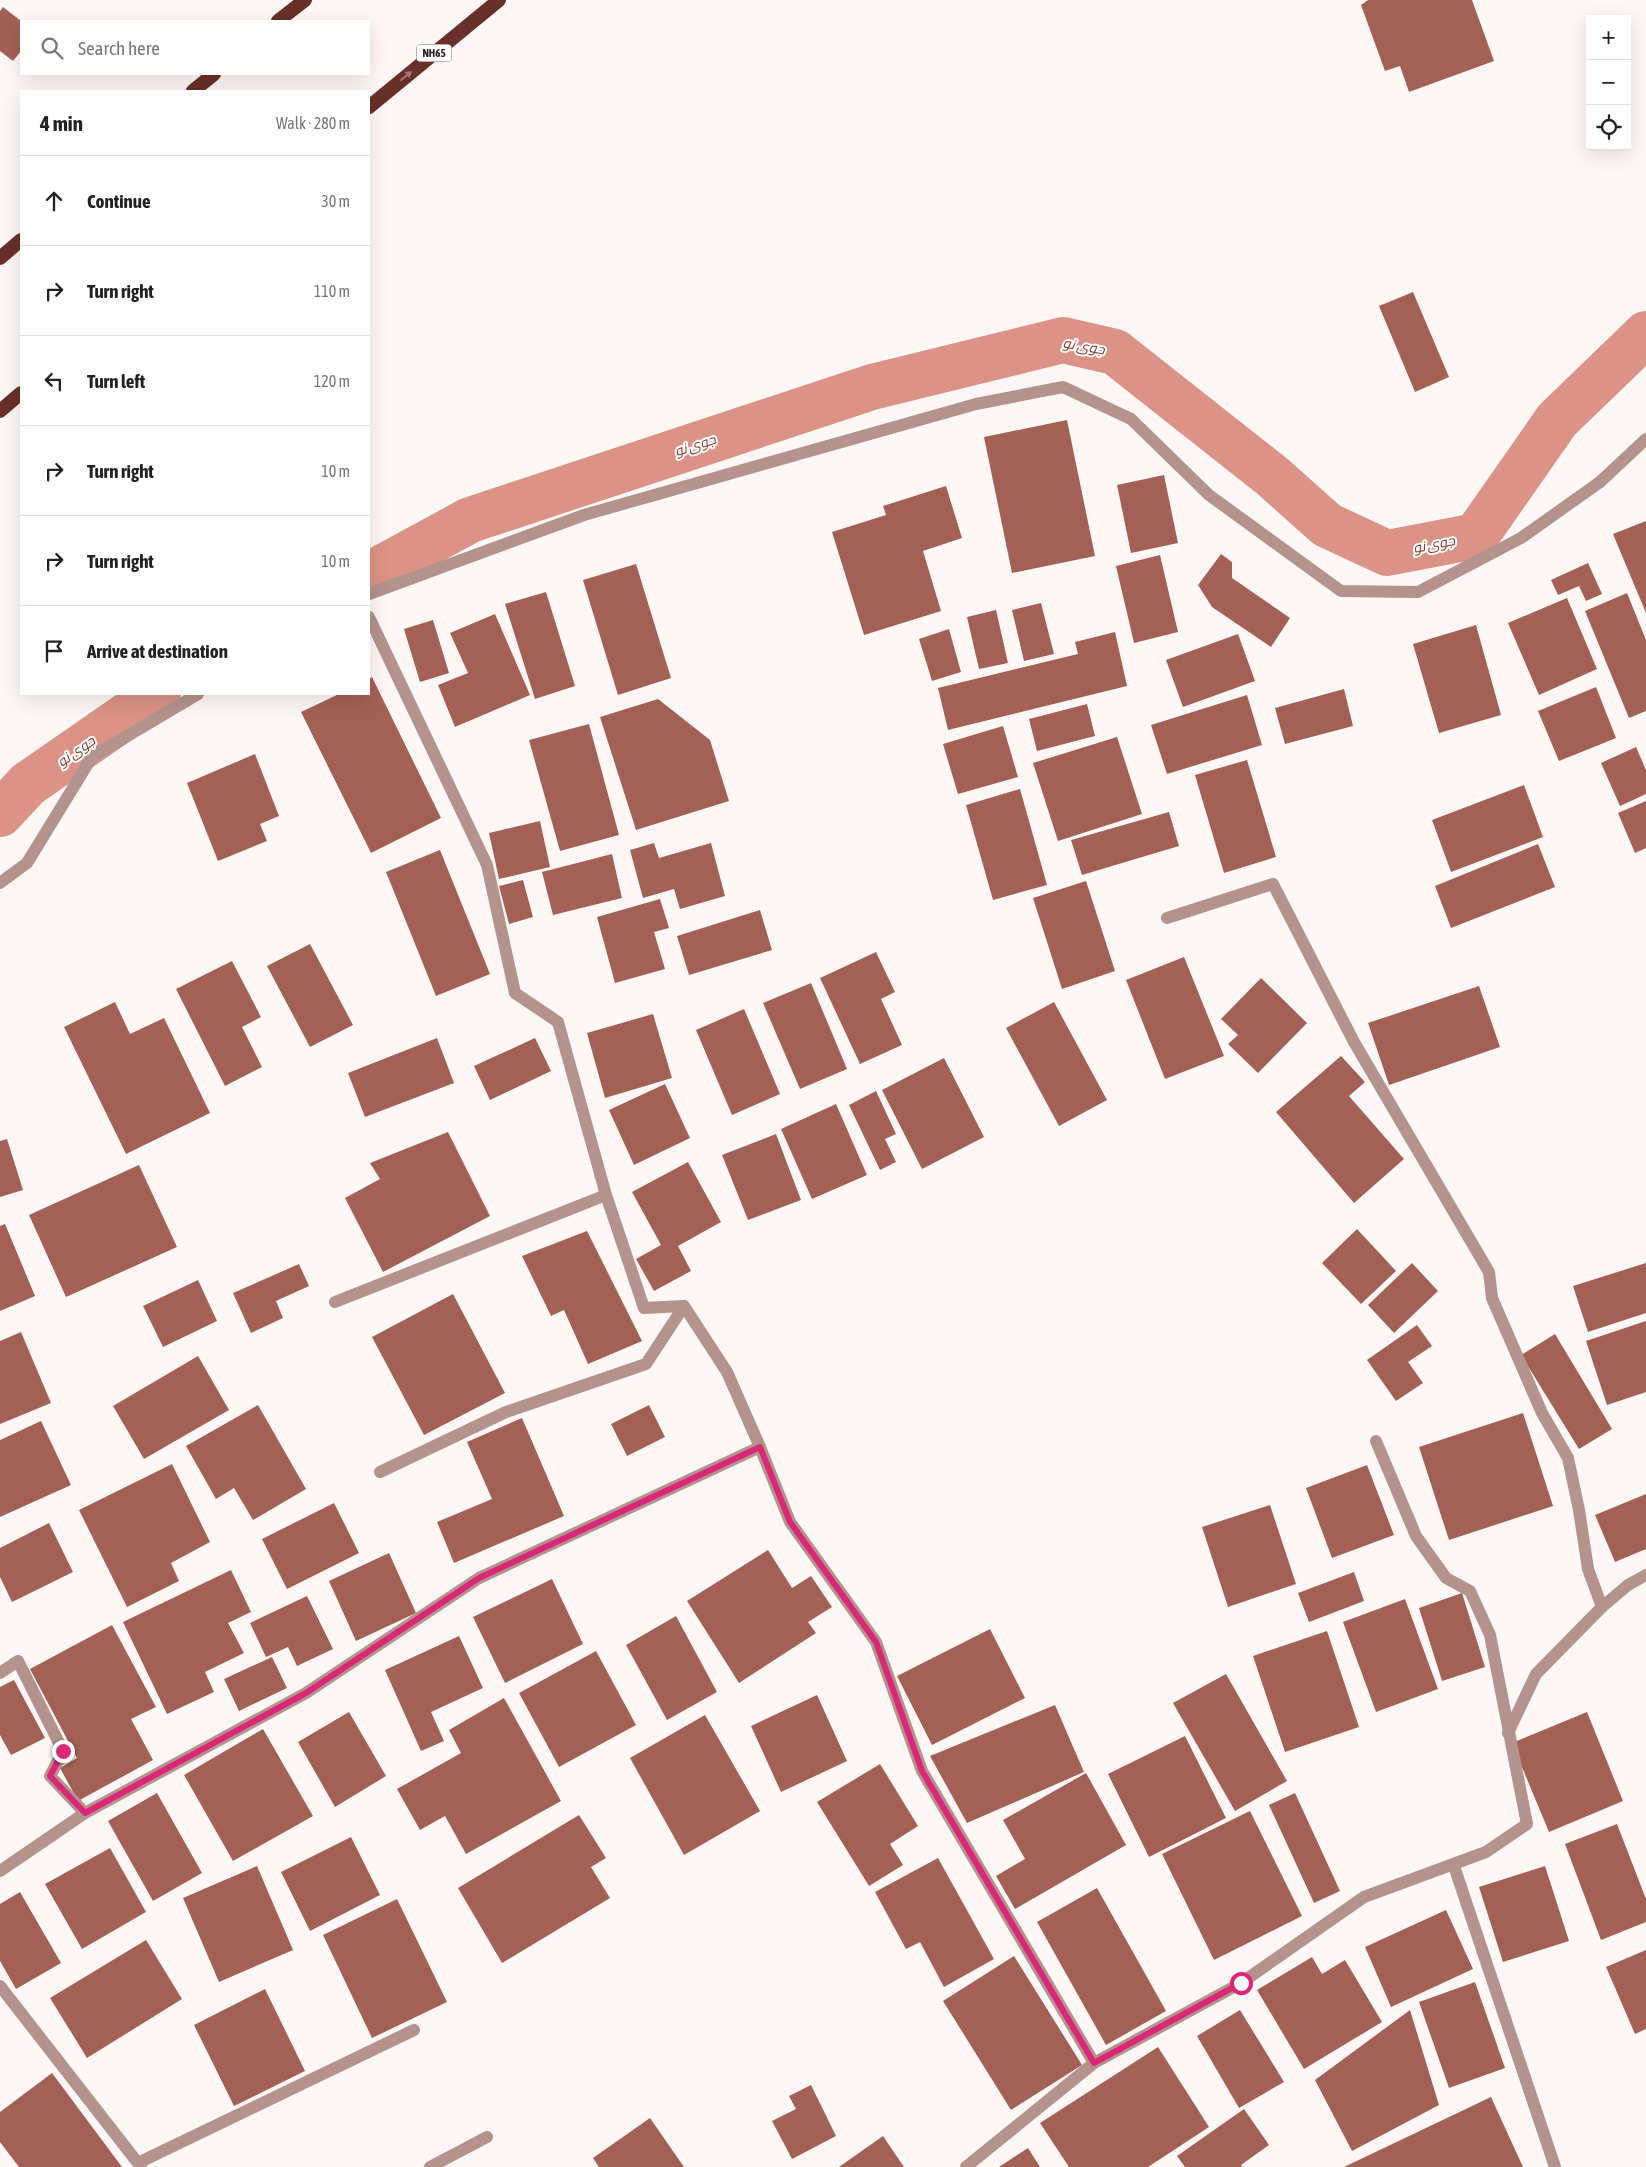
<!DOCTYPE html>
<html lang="en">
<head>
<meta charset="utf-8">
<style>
  body { margin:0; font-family:"Asap Condensed",Cairo,sans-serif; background:#f6f6f6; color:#222 }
  .controls { position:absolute; right:15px; top:15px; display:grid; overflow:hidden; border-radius:0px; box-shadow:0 5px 20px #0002 }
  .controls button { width:45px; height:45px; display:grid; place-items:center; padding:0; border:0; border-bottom:1px solid #e0e0e0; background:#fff; color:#222; font:25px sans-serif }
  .stop { position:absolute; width:15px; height:15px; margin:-11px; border:4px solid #db2777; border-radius:50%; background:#fff }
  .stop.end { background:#db2777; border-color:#fff; box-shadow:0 1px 5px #0008 }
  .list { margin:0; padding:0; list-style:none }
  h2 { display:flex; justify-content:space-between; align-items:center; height:65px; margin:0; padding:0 20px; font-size:21px }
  h2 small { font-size:16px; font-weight:400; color:#767676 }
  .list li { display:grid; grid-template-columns:32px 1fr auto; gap:15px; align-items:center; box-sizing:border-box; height:90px; padding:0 20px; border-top:1px solid #e0e0e0 }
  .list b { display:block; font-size:19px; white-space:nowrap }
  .list em { font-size:16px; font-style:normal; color:#767676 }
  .icon { flex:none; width:28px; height:28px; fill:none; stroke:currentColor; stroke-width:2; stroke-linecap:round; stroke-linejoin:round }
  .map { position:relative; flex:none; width:1646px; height:2167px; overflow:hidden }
  .search { position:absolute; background:#fff; box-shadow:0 5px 20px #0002; left:20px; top:20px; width:350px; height:55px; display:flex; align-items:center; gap:12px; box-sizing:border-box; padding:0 18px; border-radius:0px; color:#767676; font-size:19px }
  .panel { position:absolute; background:#fff; box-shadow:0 5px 20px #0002; left:20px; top:90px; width:350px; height:605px; border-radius:0px }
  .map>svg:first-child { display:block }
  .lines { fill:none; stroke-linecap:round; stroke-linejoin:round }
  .canal { stroke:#da9386; stroke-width:46 }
  .building { fill:#a36155 }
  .service { stroke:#b3938c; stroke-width:12 }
  .minor { stroke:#b3938c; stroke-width:12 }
  .trunk { stroke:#683026; stroke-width:14 }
  .oneway { fill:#9d7872 }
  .route { stroke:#db2777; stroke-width:6 }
  .labels { text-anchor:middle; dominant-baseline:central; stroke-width:4; stroke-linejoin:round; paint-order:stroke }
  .shield { fill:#fff; stroke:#686464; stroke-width:1 }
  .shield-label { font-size:11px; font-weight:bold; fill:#282221 }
  .water-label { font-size:14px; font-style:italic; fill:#883426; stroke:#fff }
</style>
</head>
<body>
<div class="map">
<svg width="1646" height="2167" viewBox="0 0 1646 2167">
  <rect width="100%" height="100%" fill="#fef7f6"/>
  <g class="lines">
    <!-- canal -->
    <path class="canal" d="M369 575 470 520 872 387 1063 340 1115 352 1272 476 1327 525 1387 553 1476 536 1557 420 1646 334
      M0 814 28 784 158 694"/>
  </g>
  <!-- building -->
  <path class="building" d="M1368 0H1472L1494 61 1409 92 1400 66 1385 71 1361 5Z
    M3 7 21 21V51L13 61 0 51V11Z
    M1413 292 1449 377 1415 392 1379 306Z
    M1067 420 1095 556 1012 573 984 437Z
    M1164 475 1178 543 1131 553 1117 485Z
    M946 486 962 538 923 551 941 611 864 635 832 532 886 515 883 506Z
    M1646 521V613L1613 534Z
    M1221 554 1232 562V578L1290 618 1271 647 1212 607 1198 585Z
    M1160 555 1178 632 1134 643 1116 566Z
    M1588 563 1602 594 1586 601 1579 586 1558 595 1551 580Z
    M636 564 671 678 618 695 583 580Z
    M546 592 575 686 535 699 505 604Z
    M1627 593 1646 640V711L1629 718 1585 611Z
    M1567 598 1597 669 1539 695 1508 623Z
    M1041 603 1054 654 1024 661 1012 610Z
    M996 610 1008 663 979 669 967 617Z
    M495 614 530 695 455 727 438 685 468 673 450 633Z
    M433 620 449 673 420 682 404 629Z
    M1476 625 1501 715 1439 733 1413 644Z
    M949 629 961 672 932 681 919 639Z
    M1115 632 1127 686 948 730 938 688 1078 654 1075 642Z
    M1238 634 1255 681 1183 707 1166 660Z
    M372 677 441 818 371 853 301 712 339 694H369V679Z
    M1596 687 1616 738 1559 761 1538 711Z
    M1344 689 1353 726 1285 744 1275 708Z
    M1247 695 1262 745 1167 774 1151 725Z
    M658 699 710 740 729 801 636 830 600 717Z
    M1087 704 1095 736 1037 751 1029 719Z
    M589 724 619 835 560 851 529 740Z
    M1003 726 1018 777 958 794 943 744Z
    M1117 737 1142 814 1058 841 1033 763Z
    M1636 747 1646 770V794L1620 806 1601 763Z
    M255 754 279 816 260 824 267 841 218 861 187 783Z
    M1247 760 1276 857 1224 873 1195 775Z
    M1524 785 1543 837 1451 872 1432 820Z
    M1020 789 1047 885 993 900 966 805Z
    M1646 801V848L1635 853 1618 813Z
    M1169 812 1179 846 1082 875 1071 840Z
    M540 821 550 867 499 879 489 833Z
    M654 843 659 858 711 843 725 896 680 909 674 889 643 898 630 850Z
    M1538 844 1555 887 1451 928 1435 886Z
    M440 850 490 974 436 996 386 872Z
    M612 854 622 898 553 915 542 872Z
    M523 880 533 917 509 924 499 886Z
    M1086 881 1115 971 1062 989 1033 898Z
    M660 899 669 928 654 932 665 969 615 983 597 917Z
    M760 910 772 950 689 975 677 936Z
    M310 944 353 1025 310 1047 267 966Z
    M876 952 895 992 881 999 902 1045 860 1064 820 978Z
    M1184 957 1224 1056 1165 1079 1126 980Z
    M232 961 261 1017 242 1027 262 1067 225 1086 176 989Z
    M1261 978 1307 1023 1258 1073 1228 1044 1238 1035 1221 1019Z
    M811 983 847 1069 800 1089 763 1003Z
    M1479 986 1500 1047 1389 1085 1368 1023Z
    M115 1002 130 1034 164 1018 210 1113 126 1154 64 1027Z
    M1054 1002 1107 1100 1059 1126 1006 1028Z
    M744 1009 780 1094 732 1115 696 1030Z
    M653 1014 672 1078 605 1098 587 1033Z
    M437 1038 454 1083 365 1117 348 1073Z
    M535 1038 551 1071 490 1100 474 1066Z
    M1341 1056 1365 1082 1349 1096 1404 1159 1354 1203 1276 1112Z
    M944 1058 984 1137 922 1169 882 1090Z
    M665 1084 690 1138 634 1165 609 1110Z
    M876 1091 896 1134 885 1139 896 1162 880 1170 849 1105Z
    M836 1104 867 1175 812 1199 781 1129Z
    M448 1132 490 1216 383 1272 345 1198 380 1179 370 1163Z
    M776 1134 801 1200 748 1220 722 1155Z
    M7 1139 23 1190 0 1197V1141Z
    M688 1162 721 1222 678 1246 691 1271 654 1291 636 1259 661 1245 632 1192Z
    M139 1165 177 1247 66 1297 29 1215Z
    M5 1224 35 1296 0 1311V1226Z
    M1357 1229 1396 1271 1361 1304 1322 1263Z
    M587 1231 642 1341 588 1364 564 1310 551 1316 522 1256Z
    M1412 1263 1438 1291 1394 1333 1368 1305Z
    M1646 1263V1313L1588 1332 1573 1286Z
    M299 1264 309 1286 276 1301 283 1318 251 1333 233 1293Z
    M198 1280 217 1321 163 1347 143 1306Z
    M453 1294 505 1393 424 1435 372 1337Z
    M1646 1321V1392L1607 1405 1586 1341Z
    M1417 1325 1432 1346 1408 1362 1423 1383 1396 1401 1367 1360Z
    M21 1332 51 1403 0 1424V1341Z
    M1555 1334 1612 1429 1579 1449 1521 1355Z
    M198 1356 229 1410 144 1459 113 1406Z
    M258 1405 306 1489 253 1520 234 1488 216 1499 186 1446Z
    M649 1405 665 1437 627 1456 611 1424Z
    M1523 1413 1553 1506 1449 1540 1419 1447Z
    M522 1418 564 1516 454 1563 437 1522 492 1499 467 1442Z
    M41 1421 71 1485 0 1517V1440Z
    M172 1464 210 1542 171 1563 179 1581 127 1607 79 1510Z
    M1367 1465 1394 1535 1332 1558 1306 1488Z
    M1646 1494V1549L1615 1562 1595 1515Z
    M334 1503 359 1553 287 1589 262 1539Z
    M1270 1505 1296 1584 1228 1607 1202 1527Z
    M49 1523 73 1572 12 1602 0 1577V1548Z
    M768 1550 792 1588 811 1576 832 1607 808 1622 816 1633 739 1683 687 1601Z
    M389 1553 416 1613 356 1641 329 1581Z
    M231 1570 251 1612 228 1623 244 1653 205 1672 214 1692 167 1714 123 1622Z
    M1354 1572 1364 1601 1309 1622 1298 1593Z
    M552 1579 583 1644 505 1683 473 1617Z
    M1462 1593 1485 1667 1442 1681 1419 1608Z
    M307 1596 333 1649 297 1666 288 1647 266 1657 250 1623Z
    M1405 1599 1438 1689 1376 1712 1343 1622Z
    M676 1616 717 1692 667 1720 626 1645Z
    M112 1625 156 1707 131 1719 153 1760 78 1801 60 1768 77 1758 30 1669Z
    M990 1629 1025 1698 932 1745 897 1676Z
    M1327 1631 1359 1727 1285 1752 1253 1656Z
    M459 1636 483 1688 431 1712 444 1741 421 1751 385 1670Z
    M596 1651 636 1725 559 1767 519 1693Z
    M272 1657 287 1688 239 1711 224 1679Z
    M1226 1674 1287 1781 1235 1811 1173 1703Z
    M14 1680 45 1738 11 1755 0 1735V1687Z
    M817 1695 847 1761 781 1792 751 1726Z
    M504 1698 561 1801 466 1854 445 1816 420 1830 397 1789 461 1753 449 1730Z
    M1055 1705 1084 1772 967 1823 930 1756Z
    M349 1712 386 1776 335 1807 298 1742Z
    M1587 1712 1623 1801 1549 1832 1512 1743Z
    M705 1715 760 1811 684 1855 630 1758Z
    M263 1729 313 1816 233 1861 184 1775Z
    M1185 1736 1226 1818 1149 1857 1108 1774Z
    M880 1764 918 1826 890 1844 903 1865 869 1886 817 1802Z
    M1086 1773 1126 1845 1015 1909 996 1876 1025 1859 1003 1820Z
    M157 1793 202 1873 153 1901 108 1821Z
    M1295 1793 1340 1891 1314 1903 1269 1805Z
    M1250 1811 1302 1916 1214 1960 1162 1854Z
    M579 1815 606 1858 591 1867 610 1898 502 1963 458 1888Z
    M1617 1824 1646 1899V1922L1601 1940 1565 1844Z
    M351 1837 380 1895 310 1931 281 1872Z
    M110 1848 146 1912 82 1949 45 1884Z
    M938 1858 994 1959 944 1987 920 1942 906 1949 875 1892Z
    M257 1866 293 1950 219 1982 183 1898Z
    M1545 1866 1569 1941 1503 1962 1479 1887Z
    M1097 1888 1166 2011 1106 2045 1037 1922Z
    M20 1892 61 1963 16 1989 0 1961V1904Z
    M397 1899 447 2002 372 2038 323 1935Z
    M1446 1910 1473 1969 1391 2007 1365 1947Z
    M146 1940 182 1999 87 2058 50 1998Z
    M1646 1950V2029L1635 2034 1606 1967Z
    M1014 1956 1082 2065 1011 2110 943 2001Z
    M1312 1957 1322 1974 1345 1960 1382 2022 1304 2069 1257 1990Z
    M1475 1982 1505 2068 1449 2088 1419 2002Z
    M265 1989 305 2071 234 2106 194 2025Z
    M1240 2010 1284 2082 1239 2108 1197 2036Z
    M1410 2010 1439 2105 1352 2151 1315 2080Z
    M1158 2047 1209 2127 1148 2167H1069L1040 2123Z
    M52 2073 122 2167H19L0 2142V2112Z
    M811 2085 836 2136 792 2159 772 2121 796 2109 789 2096Z
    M1491 2097 1523 2167H1344Z
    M1244 2109 1269 2145 1241 2165 1242 2167H1185L1177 2156Z
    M650 2118 684 2167H599L593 2158Z
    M883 2136 904 2167H839Z
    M1028 2148 1040 2167H999Z"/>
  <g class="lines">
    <!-- service -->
    <path class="service" d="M1167 918 1273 884 1354 1042 1489 1272 1492 1298 1542 1413 1568 1458 1579 1510 1588 1569 1602 1607
      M335 1302 606 1195
      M760 1447 790 1522 876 1642 922 1771 1094 2063
      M380 1472 506 1412 646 1364 684 1306
      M0 1673 18 1661 63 1751 50 1776 85 1813
      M966 2167 1094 2063 1241 1983 1364 1897 1486 1852 1527 1824 1490 1635 1470 1591 1446 1578 1416 1536 1376 1441"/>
    <!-- minor -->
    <path class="minor" d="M369 594 584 515 976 404 1063 387 1131 419 1209 495 1341 591 1418 592 1521 538 1600 482 1646 439
      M0 883 27 863 92 757 198 694
      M1508 1733 1536 1674 1602 1607 1628 1585 1646 1575
      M1454 1866 1555 2167
      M0 1871 85 1813 306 1693 479 1578 760 1447 727 1372 684 1306 644 1308 606 1195 558 1022 515 993 487 865 369 617
      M0 1986 141 2167
      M138 2163 414 2030
      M430 2167 487 2137"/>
    <!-- trunk -->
    <path class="trunk" d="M278 21 305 0
      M193 91 214 74
      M369 107 499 0
      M0 258 21 240
      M0 411 21 393"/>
  </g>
  <!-- one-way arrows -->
  <defs><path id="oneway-solid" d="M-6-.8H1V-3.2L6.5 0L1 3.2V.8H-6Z" transform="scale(1.25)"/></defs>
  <use class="oneway" href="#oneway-solid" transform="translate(406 76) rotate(-39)"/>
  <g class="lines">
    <!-- route -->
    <path class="route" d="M63 1751 50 1776 85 1813 306 1693 479 1578 760 1447 790 1522 876 1642 922 1771 1094 2063 1241 1983"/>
  </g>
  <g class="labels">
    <!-- shield labels -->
    <rect class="shield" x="416.5" y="44.5" width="35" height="17" rx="4"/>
    <g class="shield-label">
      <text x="434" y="53">NH65</text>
    </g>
    <!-- water labels -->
    <g class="water-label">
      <text transform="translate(1084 346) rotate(10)">جوی نو</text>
      <text transform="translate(695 445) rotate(-18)">جوی نو</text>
      <text transform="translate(1434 544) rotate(-11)">جوی نو</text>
      <text transform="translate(76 751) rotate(-35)">جوی نو</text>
    </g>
  </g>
</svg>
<div class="controls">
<button>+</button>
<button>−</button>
<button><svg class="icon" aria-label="locate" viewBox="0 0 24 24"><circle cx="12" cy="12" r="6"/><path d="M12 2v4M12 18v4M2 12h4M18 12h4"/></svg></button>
</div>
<div class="stop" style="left:1241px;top:1983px"></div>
<div class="stop end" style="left:63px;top:1751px"></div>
<div class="search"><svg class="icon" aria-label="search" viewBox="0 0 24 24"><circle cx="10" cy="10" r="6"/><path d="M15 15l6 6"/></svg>Search here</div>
<section class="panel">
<h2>4 min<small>Walk · 280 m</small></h2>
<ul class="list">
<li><svg class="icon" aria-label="ahead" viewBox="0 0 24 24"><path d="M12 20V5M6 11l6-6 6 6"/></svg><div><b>Continue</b></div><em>30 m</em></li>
<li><svg class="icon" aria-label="right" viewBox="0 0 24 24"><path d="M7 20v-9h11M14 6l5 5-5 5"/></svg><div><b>Turn right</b></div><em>110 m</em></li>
<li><svg class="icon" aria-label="left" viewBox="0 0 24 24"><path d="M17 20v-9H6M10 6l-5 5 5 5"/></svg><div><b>Turn left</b></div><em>120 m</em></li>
<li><svg class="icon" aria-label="right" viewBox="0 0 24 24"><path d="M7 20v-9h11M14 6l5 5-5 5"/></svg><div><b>Turn right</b></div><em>10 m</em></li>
<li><svg class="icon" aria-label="right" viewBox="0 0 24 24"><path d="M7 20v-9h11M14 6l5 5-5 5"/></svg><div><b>Turn right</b></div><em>10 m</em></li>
<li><svg class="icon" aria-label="arrive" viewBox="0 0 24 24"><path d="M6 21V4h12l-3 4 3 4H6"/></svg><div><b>Arrive at destination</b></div></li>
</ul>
</section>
</div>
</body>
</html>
